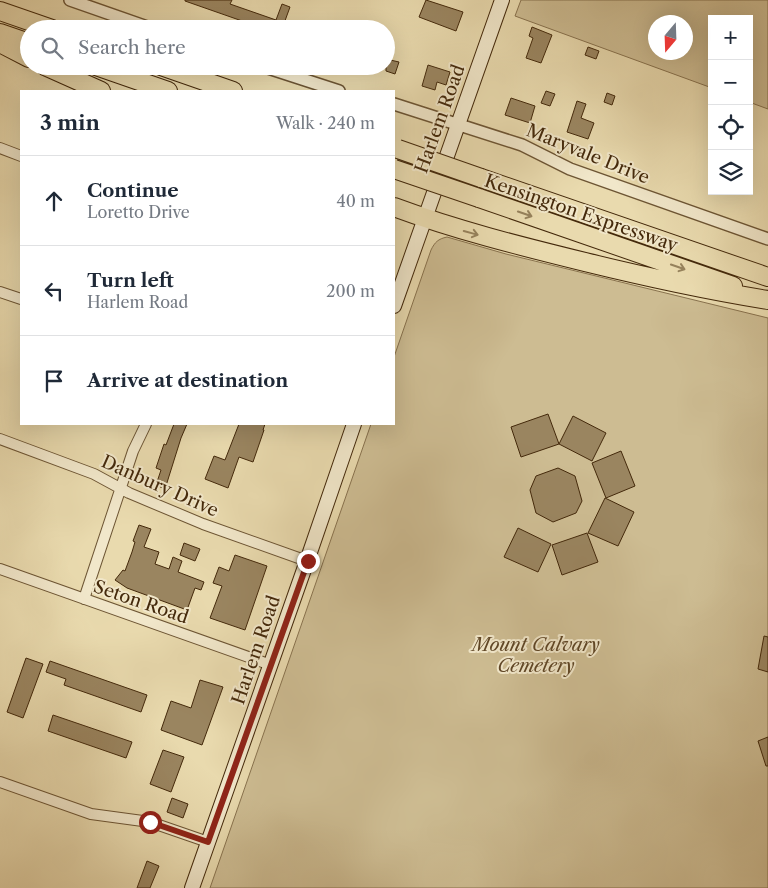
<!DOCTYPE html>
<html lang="en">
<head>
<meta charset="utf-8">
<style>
  body { margin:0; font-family:"Libre Caslon Text",serif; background:#f2f2f3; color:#1f2937 }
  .controls { position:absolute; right:15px; top:15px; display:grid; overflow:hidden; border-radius:0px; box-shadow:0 5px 20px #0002 }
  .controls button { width:45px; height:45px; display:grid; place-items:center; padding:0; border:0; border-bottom:1px solid #e0e1e3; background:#fff; color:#1f2937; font:25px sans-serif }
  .compass { position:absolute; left:648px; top:15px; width:45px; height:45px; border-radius:50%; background:#fff; box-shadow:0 5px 20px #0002; rotate:199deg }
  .stop { position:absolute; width:15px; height:15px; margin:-11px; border:4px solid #8f2418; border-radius:50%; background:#fff }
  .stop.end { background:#8f2418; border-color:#fff; box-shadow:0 1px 5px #0008 }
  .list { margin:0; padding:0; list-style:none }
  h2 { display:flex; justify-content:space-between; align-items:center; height:65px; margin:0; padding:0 20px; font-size:21px }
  h2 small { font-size:16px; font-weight:400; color:#747a83 }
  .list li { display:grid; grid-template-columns:32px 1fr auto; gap:15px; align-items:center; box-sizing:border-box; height:90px; padding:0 20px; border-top:1px solid #e0e1e3 }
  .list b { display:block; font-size:19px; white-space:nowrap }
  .list p { margin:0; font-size:16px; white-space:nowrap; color:#747a83 }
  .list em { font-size:16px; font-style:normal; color:#747a83 }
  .icon { flex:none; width:28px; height:28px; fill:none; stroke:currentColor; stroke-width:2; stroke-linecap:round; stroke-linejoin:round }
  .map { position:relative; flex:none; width:768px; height:888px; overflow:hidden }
  .search { position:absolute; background:#fff; box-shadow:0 5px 20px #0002; left:20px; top:20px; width:375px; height:55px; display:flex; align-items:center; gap:12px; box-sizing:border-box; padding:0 18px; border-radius:28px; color:#747a83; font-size:19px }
  .panel { position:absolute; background:#fff; box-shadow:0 5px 20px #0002; left:20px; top:90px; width:375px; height:335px; border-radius:0px }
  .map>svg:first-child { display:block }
  .green { fill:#cdbc92; stroke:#88724e; fill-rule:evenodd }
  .building { fill:#9a8560; stroke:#44290b }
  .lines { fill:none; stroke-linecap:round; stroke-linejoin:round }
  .minor-casing { stroke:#6d5534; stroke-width:12 }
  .tertiary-casing { stroke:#6d5534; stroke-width:14 }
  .secondary-casing { stroke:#44290b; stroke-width:16 }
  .motorway-casing { stroke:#44290b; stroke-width:20 }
  .minor { stroke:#f1e7ca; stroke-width:10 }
  .tertiary { stroke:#f1e7ca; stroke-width:11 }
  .secondary { stroke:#f1e7ca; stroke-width:14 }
  .motorway { stroke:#e9daae; stroke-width:18 }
  .motorway-bridge-casing { stroke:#44290b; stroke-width:20; stroke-linecap:butt }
  .motorway-bridge { stroke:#e9daae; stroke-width:18 }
  .oneway { stroke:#96825c }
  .route { stroke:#8f2418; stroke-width:6 }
  .labels { text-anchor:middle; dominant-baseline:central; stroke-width:4; stroke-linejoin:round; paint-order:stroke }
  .street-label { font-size:18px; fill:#44290b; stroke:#f1e7ca }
  .park-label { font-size:18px; font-style:italic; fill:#5f4626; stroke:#f1e7ca }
</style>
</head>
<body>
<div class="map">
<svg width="768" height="888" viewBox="0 0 768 888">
  <rect width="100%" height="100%" fill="#e9daae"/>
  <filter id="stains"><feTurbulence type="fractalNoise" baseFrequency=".004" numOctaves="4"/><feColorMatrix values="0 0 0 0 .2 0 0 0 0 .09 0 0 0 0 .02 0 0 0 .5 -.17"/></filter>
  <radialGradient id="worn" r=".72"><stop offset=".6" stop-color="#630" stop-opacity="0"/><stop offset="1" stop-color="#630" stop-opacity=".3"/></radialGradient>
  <!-- green -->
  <path class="green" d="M521 0H768V109L749 102V19H712V88L515 16ZM656 22H686V52H656Z
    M447 237 506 254 768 318V888H210L371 424H394V357L431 250C435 242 438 239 447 237Z"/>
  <!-- building -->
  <path class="building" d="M185 0H232L230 4 276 20 282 4 290 7 282 29H265L185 1Z
    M426 0 463 12 456 31 419 17Z
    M532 27 552 35 541 63 526 58 533 38 529 36Z
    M588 47 599 51 596 59 585 55Z
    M386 59 399 62 395 74 386 71Z
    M428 65 450 72 446 85 437 82 435 90 422 86Z
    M546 91 555 94 550 106 541 103Z
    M607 93 615 96 612 105 604 102Z
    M511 98 535 106 530 123 505 115Z
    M577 101 586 104 581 118 594 123 588 139 567 132Z
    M548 414 559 444 573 416 606 433 592 461 559 444 521 457 511 427Z
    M174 424H187L181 438 165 489 156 485 161 470 156 468 164 444 166 445Z
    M239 424H265L263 430H264L253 462 239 457 228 488 205 479 214 456 225 460Z
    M621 451 635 486 606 498 592 463Z
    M558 468 575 476 582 501 576 513 553 522 536 513 530 490 536 476Z
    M605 498 634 512 618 546 588 533Z
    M139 525 151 529 144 547 159 552 155 564 169 569 173 557 182 561 178 572 204 582 201 590 195 588 187 610 127 588 115 580 123 570 125 571 132 552 135 542 133 541Z
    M518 528 551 544 538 572 504 557Z
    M587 533 598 562 562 575 552 545Z
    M184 543 200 549 195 561 180 555Z
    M235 555 267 566 245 630 210 618 222 586 213 583 219 567 229 571Z
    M764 636 768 637V672L758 669Z
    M26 658 43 664 23 718 7 712Z
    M50 661 147 695 141 712 64 685 66 679 46 672Z
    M200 680 223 687 202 745 161 730 171 701 191 708Z
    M53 715 132 742 126 758 48 731Z
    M768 737V766H766L758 741Z
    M163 750 184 757 171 792 150 784Z
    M172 798 188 804 183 818 167 812Z
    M147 861 159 866 150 888H137Z"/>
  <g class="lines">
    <!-- minor casing -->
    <g class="minor-casing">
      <path id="minor" d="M0 148 21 156
        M0 292 21 299
        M0 439 94 474 129 493 203 524 307 561
        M0 569 271 665
        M84 599 133 451 146 424
        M0 782 91 814 150 822 208 842"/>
    </g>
    <!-- tertiary casing -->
    <g class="tertiary-casing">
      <path id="tertiary" d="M70 0 153 29
        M262 66 339 91
        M394 104 522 145 570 169 768 239"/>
    </g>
    <!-- secondary casing -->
    <g class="secondary-casing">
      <path id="secondary" d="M394 306 502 0
        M192 888 307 561 354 424"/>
    </g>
    <!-- motorway casing -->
    <g class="motorway-casing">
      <path id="motorway" d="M0 11 52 29
        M0 33 29 43
        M0 43 29 58
        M45 66 101 91
        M96 66 168 91
        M161 66 233 91
        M481 178 768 277
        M479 198 733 286
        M394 207C456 230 520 246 585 262 646 277 706 290 768 300"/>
    </g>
    <!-- minor -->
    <use href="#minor" class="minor"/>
    <!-- tertiary -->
    <use href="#tertiary" class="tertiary"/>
    <!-- secondary -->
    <use href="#secondary" class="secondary"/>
    <!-- motorway -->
    <use href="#motorway" class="motorway"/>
    <!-- motorway-bridge casing -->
    <g class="motorway-bridge-casing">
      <path id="motorway-bridge" d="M398 149 481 178
        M394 169 479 198"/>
    </g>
    <!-- motorway-bridge -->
    <use href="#motorway-bridge" class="motorway-bridge"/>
  </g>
  <!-- one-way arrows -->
  <defs><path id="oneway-shaft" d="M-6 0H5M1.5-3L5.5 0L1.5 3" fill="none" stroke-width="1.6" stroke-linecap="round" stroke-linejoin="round" transform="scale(1.25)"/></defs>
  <g class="oneway">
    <use href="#oneway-shaft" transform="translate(525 214) rotate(19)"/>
    <use href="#oneway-shaft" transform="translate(471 233) rotate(15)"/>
    <use href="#oneway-shaft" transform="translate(678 267) rotate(19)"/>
  </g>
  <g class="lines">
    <!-- route -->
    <path class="route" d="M150 822 208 842 308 561"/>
  </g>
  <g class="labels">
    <!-- street labels -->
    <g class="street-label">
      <text transform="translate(440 119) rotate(-70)">Harlem Road</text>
      <text transform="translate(588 154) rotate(22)">Maryvale Drive</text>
      <text transform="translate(581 213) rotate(19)">Kensington Expressway</text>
      <text transform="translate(160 486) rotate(24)">Danbury Drive</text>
      <text transform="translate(141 602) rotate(19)">Seton Road</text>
      <text transform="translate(256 650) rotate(-71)">Harlem Road</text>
    </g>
    <!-- park labels -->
    <g class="park-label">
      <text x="536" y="645">Mount Calvary<tspan x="536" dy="21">Cemetery</tspan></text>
    </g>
  </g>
  <rect width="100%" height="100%" filter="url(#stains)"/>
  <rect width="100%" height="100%" fill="url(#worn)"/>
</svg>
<div class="controls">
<button>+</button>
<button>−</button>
<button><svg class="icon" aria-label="locate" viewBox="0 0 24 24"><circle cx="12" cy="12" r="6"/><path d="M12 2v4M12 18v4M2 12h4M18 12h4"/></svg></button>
<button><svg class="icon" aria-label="layers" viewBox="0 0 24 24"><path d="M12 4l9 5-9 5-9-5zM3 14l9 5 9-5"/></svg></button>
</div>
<svg class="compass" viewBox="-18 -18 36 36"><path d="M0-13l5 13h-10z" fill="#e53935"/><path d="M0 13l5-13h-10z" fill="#747a83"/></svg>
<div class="stop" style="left:150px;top:822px"></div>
<div class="stop end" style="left:308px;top:561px"></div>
<div class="search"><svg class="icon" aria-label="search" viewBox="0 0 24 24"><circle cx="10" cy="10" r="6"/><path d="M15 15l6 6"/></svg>Search here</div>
<section class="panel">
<h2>3 min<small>Walk · 240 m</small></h2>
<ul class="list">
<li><svg class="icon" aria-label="ahead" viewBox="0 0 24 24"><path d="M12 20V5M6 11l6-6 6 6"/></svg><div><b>Continue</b><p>Loretto Drive</p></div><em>40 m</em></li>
<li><svg class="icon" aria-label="left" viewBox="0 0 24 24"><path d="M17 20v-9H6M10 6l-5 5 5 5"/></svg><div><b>Turn left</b><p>Harlem Road</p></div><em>200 m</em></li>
<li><svg class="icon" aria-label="arrive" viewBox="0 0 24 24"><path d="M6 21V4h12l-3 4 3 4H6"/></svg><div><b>Arrive at destination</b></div></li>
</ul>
</section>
</div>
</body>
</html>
